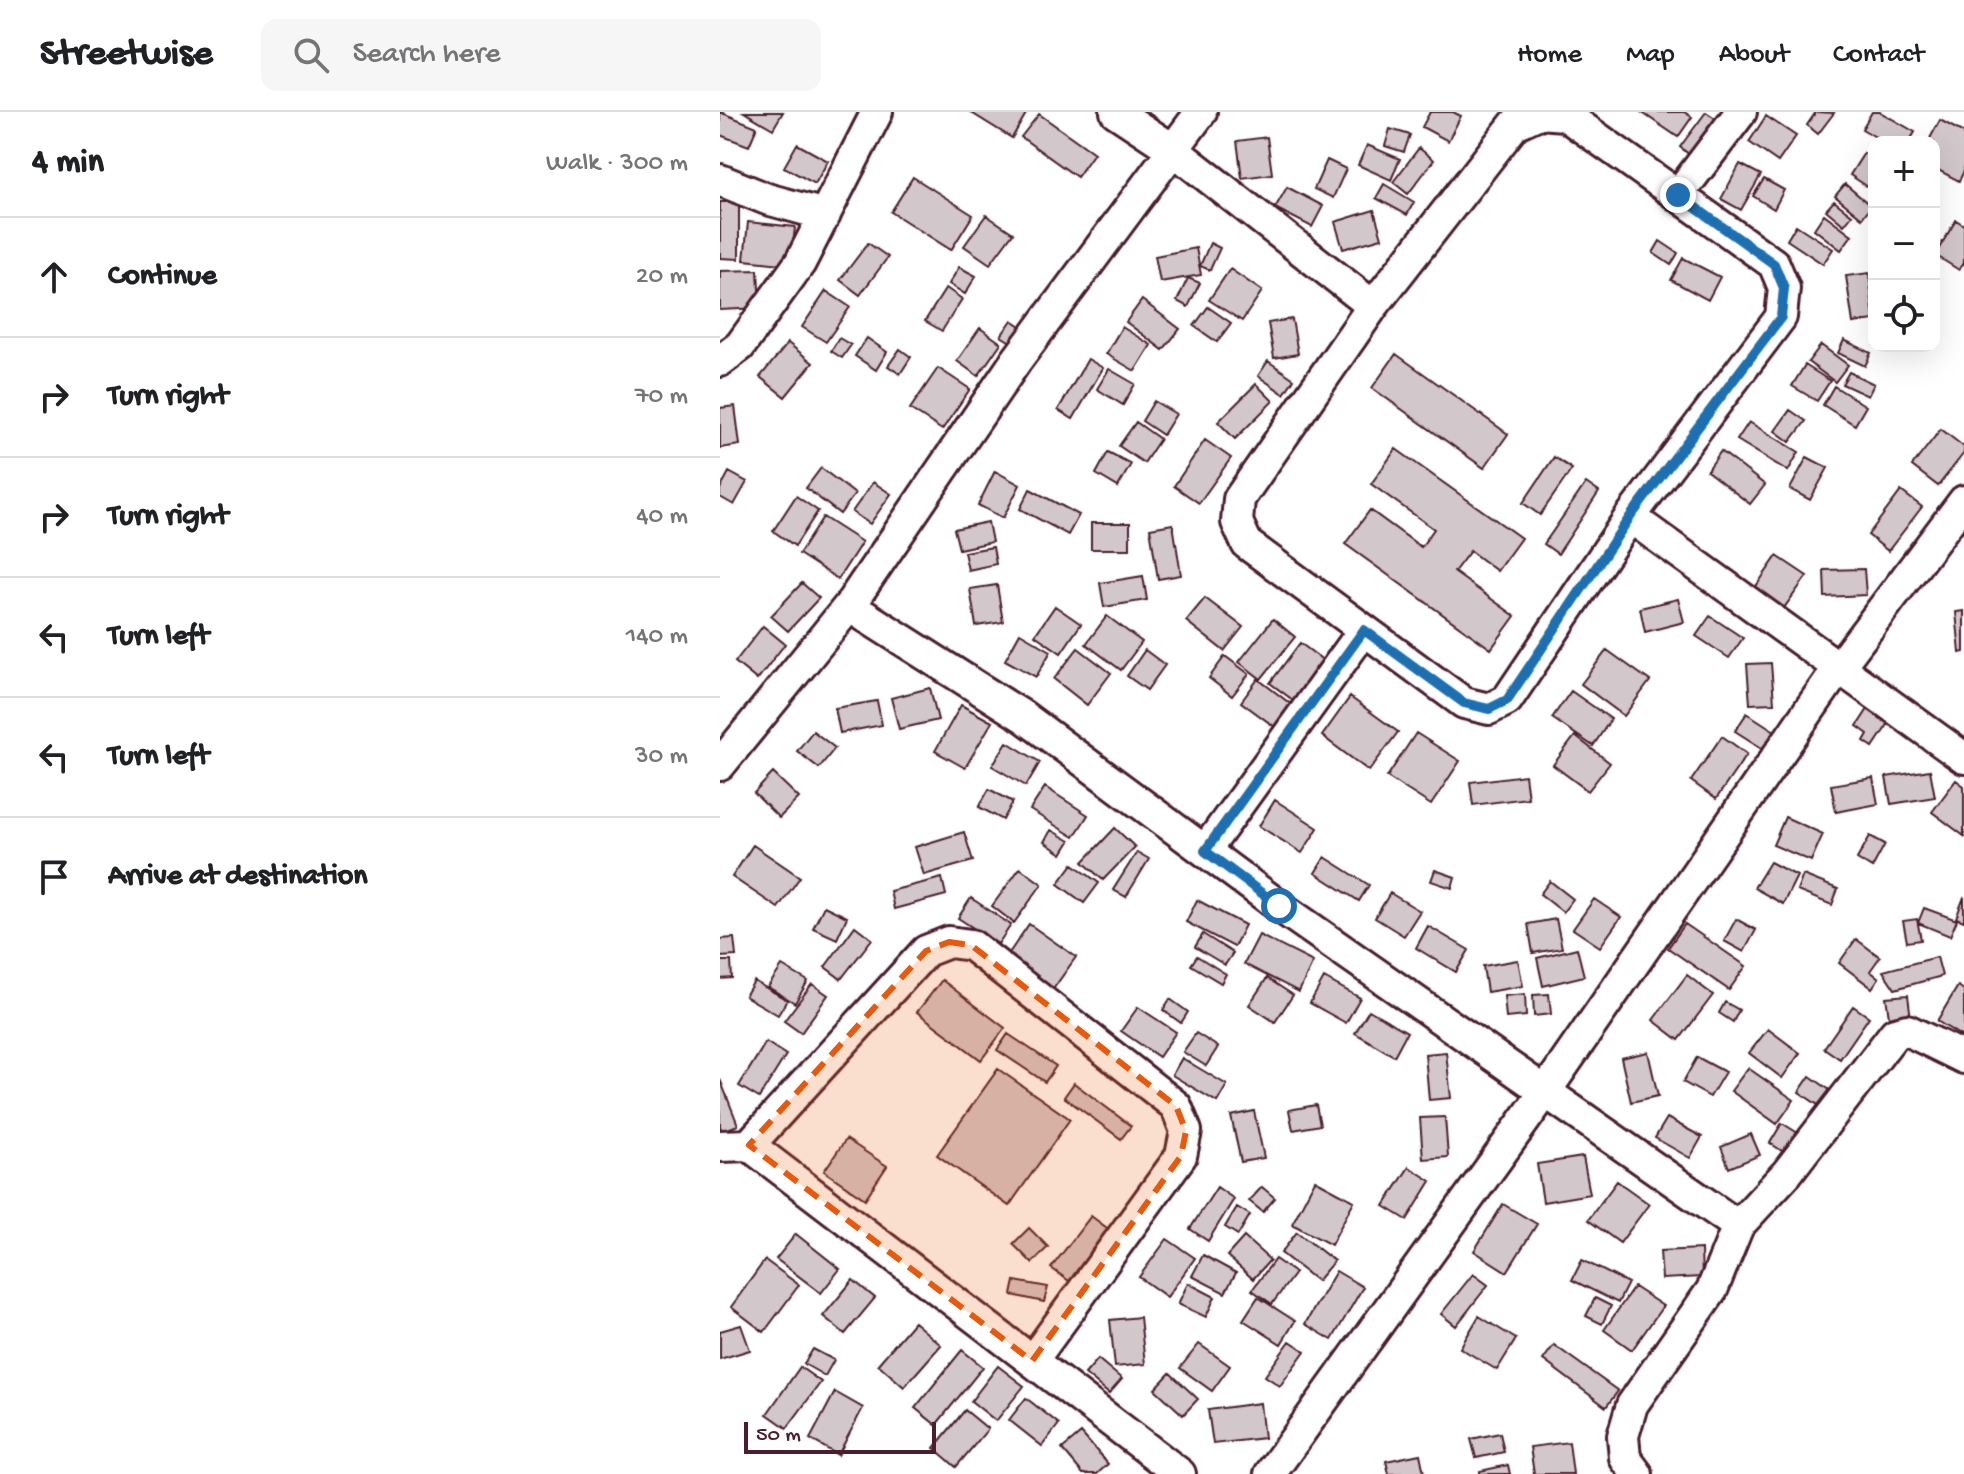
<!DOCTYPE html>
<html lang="en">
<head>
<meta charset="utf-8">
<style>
  body { margin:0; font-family:"Gochi Hand",sans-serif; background:#f6f6f6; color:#202124 }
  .controls { position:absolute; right:24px; top:24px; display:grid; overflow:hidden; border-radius:16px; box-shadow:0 8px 32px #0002 }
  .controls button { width:72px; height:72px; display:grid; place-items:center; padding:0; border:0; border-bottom:2px solid #e0e0e0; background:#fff; color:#202124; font:40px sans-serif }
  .scale { position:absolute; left:24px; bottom:20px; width:192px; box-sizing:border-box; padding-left:8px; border:4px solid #4a1f2b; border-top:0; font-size:22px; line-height:28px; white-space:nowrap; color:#4a1f2b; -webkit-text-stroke:6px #fff; paint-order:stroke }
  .stop { position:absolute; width:24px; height:24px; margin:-18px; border:6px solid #1f6fb2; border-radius:50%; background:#fff }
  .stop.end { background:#1f6fb2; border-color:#fff; box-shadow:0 2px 8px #0008 }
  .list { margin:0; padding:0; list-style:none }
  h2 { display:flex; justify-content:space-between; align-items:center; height:104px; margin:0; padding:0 32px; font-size:34px }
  h2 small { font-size:26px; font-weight:400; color:#757577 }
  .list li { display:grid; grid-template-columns:52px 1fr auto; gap:24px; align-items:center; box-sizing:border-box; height:120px; padding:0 32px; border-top:2px solid #e0e0e0 }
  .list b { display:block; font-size:30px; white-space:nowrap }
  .list em { font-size:26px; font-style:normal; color:#757577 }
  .icon { flex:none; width:44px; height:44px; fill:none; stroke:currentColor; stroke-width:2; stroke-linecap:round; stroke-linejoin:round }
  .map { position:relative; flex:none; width:1244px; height:1362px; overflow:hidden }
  header { display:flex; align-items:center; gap:48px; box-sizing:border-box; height:112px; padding:0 40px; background:#fff; border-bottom:2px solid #e0e0e0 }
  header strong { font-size:38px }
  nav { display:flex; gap:44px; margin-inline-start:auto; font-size:28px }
  .search { width:560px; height:72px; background:#f6f6f6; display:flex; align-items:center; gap:20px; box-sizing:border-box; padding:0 28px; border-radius:16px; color:#757577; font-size:30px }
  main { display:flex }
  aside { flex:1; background:#fff }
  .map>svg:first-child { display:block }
  .building { fill:#d2c7cb; stroke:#4a1f2b; stroke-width:2 }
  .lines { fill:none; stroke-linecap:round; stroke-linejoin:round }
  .minor-casing { stroke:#4a1f2b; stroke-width:36 }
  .minor { stroke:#fff; stroke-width:30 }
  .route { stroke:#1f6fb2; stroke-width:10 }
  .marked { fill:#e8590c; fill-opacity:0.2; stroke:#e8590c; stroke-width:6; stroke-dasharray:16 10; stroke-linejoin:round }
</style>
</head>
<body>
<header>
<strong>Streetwise</strong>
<div class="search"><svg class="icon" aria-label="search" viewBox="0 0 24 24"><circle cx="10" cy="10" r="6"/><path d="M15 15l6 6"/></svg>Search here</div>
<nav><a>Home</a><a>Map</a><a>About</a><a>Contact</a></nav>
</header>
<main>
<aside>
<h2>4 min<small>Walk · 300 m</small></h2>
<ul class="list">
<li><svg class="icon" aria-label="ahead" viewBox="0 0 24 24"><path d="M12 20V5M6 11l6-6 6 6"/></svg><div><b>Continue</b></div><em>20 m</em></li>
<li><svg class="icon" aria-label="right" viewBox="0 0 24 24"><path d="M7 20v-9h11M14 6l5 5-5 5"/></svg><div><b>Turn right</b></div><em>70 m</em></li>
<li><svg class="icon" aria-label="right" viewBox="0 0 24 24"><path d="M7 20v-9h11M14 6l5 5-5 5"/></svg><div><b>Turn right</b></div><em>40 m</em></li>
<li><svg class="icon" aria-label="left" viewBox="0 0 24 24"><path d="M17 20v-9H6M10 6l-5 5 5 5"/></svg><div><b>Turn left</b></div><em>140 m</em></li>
<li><svg class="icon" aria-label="left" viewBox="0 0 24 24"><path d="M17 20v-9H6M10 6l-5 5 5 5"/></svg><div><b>Turn left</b></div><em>30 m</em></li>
<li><svg class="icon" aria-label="arrive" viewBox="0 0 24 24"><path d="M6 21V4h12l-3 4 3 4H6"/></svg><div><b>Arrive at destination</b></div></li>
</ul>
</aside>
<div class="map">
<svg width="1244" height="1362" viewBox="0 0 1244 1362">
  <rect width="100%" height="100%" fill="#fff"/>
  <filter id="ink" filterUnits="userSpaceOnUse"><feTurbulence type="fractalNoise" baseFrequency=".0125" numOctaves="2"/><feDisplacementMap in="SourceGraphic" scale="16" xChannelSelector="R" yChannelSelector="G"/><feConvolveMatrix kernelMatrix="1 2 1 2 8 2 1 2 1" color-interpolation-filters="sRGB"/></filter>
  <g filter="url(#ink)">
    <!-- building -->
    <path class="building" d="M0 0 37 15 29 34 0 23Z
      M24 0H63L53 17Z
      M250 0H307L292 26Z
      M710 0H733L741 4 728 29 702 15Z
      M921 0H964L972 5 958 25Z
      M986 0 1004 12 976 48 960 35Z
      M1096 0 1114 1 1098 22 1087 13Z
      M1152 0H1160L1195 20 1189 30H1164L1142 17Z
      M319 2 374 41 357 65 301 25Z
      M1046 4 1076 24 1058 50 1029 30Z
      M1220 8 1244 21V59L1239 69 1214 56V30H1208Z
      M670 17 690 23 684 40 665 34Z
      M547 25 552 62 522 66 517 29Z
      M77 32 108 49 95 72 64 55Z
      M647 33 680 47 671 68 638 53Z
      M699 36 714 48 688 82 673 70Z
      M1144 41 1154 48V79L1130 63Z
      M607 48 626 57 613 86 594 77Z
      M1020 52 1041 63 1021 98 1001 87Z
      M193 65 253 103 231 138 171 100Z
      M1044 67 1064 78 1054 97 1033 84Z
      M664 72 694 90 687 103 656 86Z
      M1125 72 1151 94 1142 106 1115 84Z
      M567 75 603 94 592 115 555 96Z
      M1114 89 1132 103 1124 113 1106 98Z
      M0 90H19V147L0 146Z
      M654 98 662 126 623 137 615 110Z
      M1104 102 1132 123 1121 138 1094 117Z
      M266 103 293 121 270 152 244 134Z
      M1236 108 1244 113V151L1239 158 1215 143Z
      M28 110 75 115 71 153 24 148Z
      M1076 113 1113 137 1103 152 1067 128Z
      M940 129 958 141 951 153 933 141Z
      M148 131 168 145 140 183 120 168Z
      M490 131 500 136 490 158 480 154Z
      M476 136 481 163 440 170 435 144Z
      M963 146 1000 165 988 188 951 168Z
      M239 155 256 164 245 182 229 172Z
      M510 157 542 179 522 209 489 188Z
      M38 158 40 196 0 198V159Z
      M1149 161 1154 208 1133 211 1126 164Z
      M468 166 480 171 468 195 457 189Z
      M226 176 242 187 222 219 205 209Z
      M106 179 130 195 106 230 82 215Z
      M422 188 460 217 443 238 406 210Z
      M488 195 511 211 497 230 474 214Z
      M572 207 578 242 554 246 548 211Z
      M292 208 312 221 302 237 281 224Z
      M402 215 431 233 415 259 386 242Z
      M260 216 281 231 258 264 237 249Z
      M119 226 131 233 122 246 111 239Z
      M147 226 167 240 156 258 135 244Z
      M1124 228 1151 241 1145 254 1118 241Z
      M68 231 93 251 65 285 40 265Z
      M1101 233 1128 253 1115 270 1088 250Z
      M180 237 191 245 180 262 168 254Z
      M676 242 788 322 764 356 652 276Z
      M368 247 383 256 353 307 338 298Z
      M548 249 574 267 564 282 538 264Z
      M1085 253 1110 269 1097 289 1072 274Z
      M218 256 250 277 222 318 190 297Z
      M389 257 415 272 403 293 377 277Z
      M1129 260 1154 272 1148 284 1122 272Z
      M536 272 553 289 515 327 498 310Z
      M1114 274 1146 294 1135 313 1103 293Z
      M434 289 456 302 443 323 422 309Z
      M15 294 20 333 0 336V296Z
      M1070 298 1086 309 1070 330 1055 319Z
      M416 310 440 327 424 351 399 334Z
      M1029 310 1079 340 1068 359 1017 328Z
      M1221 317 1244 335V341L1218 374 1192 354Z
      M485 328 511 346 479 391 454 374Z
      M676 337 801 426 777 459 750 439 734 460 795 504 771 537 625 432 650 398 701 435 714 417 651 372Z
      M1001 339 1045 373 1030 392 987 359Z
      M388 340 411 352 398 375 376 362Z
      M834 345 852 357 820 403 803 391Z
      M1087 345 1108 356 1090 388 1070 377Z
      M101 356 135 382 120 402 86 376Z
      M275 359 300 373 283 406 258 393Z
      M9 360 27 370 14 393 0 385V377Z
      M153 370 171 382 150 412 132 400Z
      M866 371 879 380 838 442 824 432Z
      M310 377 359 403 348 423 300 397Z
      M1181 379 1202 395 1168 439 1148 423Z
      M76 384 98 399 75 434 53 419Z
      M103 405 142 430 118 467 79 442Z
      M268 410 272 430 239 437 234 417Z
      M371 411H410V437H371Z
      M453 412 461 463 438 467 430 416Z
      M273 435 276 452 248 458 244 440Z
      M1057 444 1087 464 1061 500 1032 480Z
      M1144 457 1146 483 1105 485 1104 458Z
      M423 464 427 488 384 495 380 471Z
      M82 471 99 486 68 519 51 504Z
      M277 473 283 510 256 514 250 477Z
      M485 486 523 515 504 539 466 509Z
      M958 487 964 510 925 520 920 496Z
      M335 494 361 512 341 541 315 523Z
      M1244 499V540L1240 541 1236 500Z
      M387 504 422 530 401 558 366 532Z
      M990 504 1023 526 1009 546 976 524Z
      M553 507 575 525 541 567 519 550Z
      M43 514 65 532 37 568 15 550Z
      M300 521 331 539 316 565 285 548Z
      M580 531 604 549 573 588 550 571Z
      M358 536 391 561 367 593 334 567Z
      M425 538 445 553 427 578 407 564Z
      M887 538 930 569 904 604 861 572Z
      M505 544 529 562 512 584 489 566Z
      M1051 551 1054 591 1030 592 1027 552Z
      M538 567 572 593 555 615 521 590Z
      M210 576 218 608 179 617 171 586Z
      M851 579 891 607 873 634 832 606Z
      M630 585 678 620 649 659 602 624Z
      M157 589 162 613 120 621 115 596Z
      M241 593 272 610 245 656 215 639Z
      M1150 594 1171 608 1153 635 1144 629 1148 622 1137 614Z
      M1027 601 1064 625 1053 643 1015 619Z
      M93 619 115 636 99 656 77 639Z
      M696 621 740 649 711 693 667 665Z
      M855 624 890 651 868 679 833 653Z
      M1002 624 1027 642 996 687 971 669Z
      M287 630 320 650 306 674 272 654Z
      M1210 658 1215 685 1171 692 1166 665Z
      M53 661 79 686 59 706 34 681Z
      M805 663 808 686 753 693 750 670Z
      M1153 666 1158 692 1116 700 1111 673Z
      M1236 668 1244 674V724L1212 700Z
      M325 675 368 703 354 725 310 698Z
      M269 677 293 690 283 708 259 695Z
      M555 688 598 716 582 741 539 714Z
      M1065 705 1103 722 1091 749 1053 733Z
      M395 716 415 735 383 768 363 750Z
      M331 718 350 729 342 742 324 730Z
      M244 720 253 749 204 763 195 735Z
      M1150 724 1165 732 1152 756 1137 747Z
      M33 733 80 765 58 796 12 765Z
      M417 740 429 747 406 785 393 778Z
      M605 745 649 773 639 789 595 761Z
      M1050 750 1077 764 1063 792 1034 776Z
      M353 752 379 771 364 791 338 772Z
      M300 756 322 772 294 811 272 794Z
      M715 758 735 765 732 776 711 769Z
      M1083 763 1118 777 1112 793 1077 779Z
      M222 766 226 783 174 797 170 779Z
      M830 769 853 787 843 800 820 782Z
      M670 781 700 799 684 824 655 806Z
      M1244 785V809L1236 806Z
      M251 786 291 813 278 832 238 806Z
      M874 787 901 805 880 835 853 817Z
      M477 788 525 813 514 835 466 810Z
      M104 794 127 805 117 827 93 816Z
      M1204 796 1237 808 1230 824 1198 811Z
      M836 807 842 836 813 841 808 812Z
      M1016 807 1036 818 1024 840 1004 829Z
      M1197 807 1201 828 1187 830 1183 809Z
      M309 812 356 845 331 880 285 847Z
      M965 812 1026 854 1009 878 948 836Z
      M135 814 152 827 121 867 105 855Z
      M708 814 749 838 736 860 696 836Z
      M483 822 513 841 505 853 475 835Z
      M539 823 593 850 579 880 524 852Z
      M14 826 16 844 0 845V827Z
      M1136 827 1160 845 1150 859 1159 866 1152 876 1119 851Z
      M857 836 864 864 823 874 817 846Z
      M477 844 506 862 501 871 471 853Z
      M1217 845 1222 864 1175 877 1163 859Z
      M798 848 803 874 767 880 763 854Z
      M0 849H11L12 866 0 867Z
      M62 854 88 869 75 891 48 875Z
      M967 863 993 883 959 928 933 908Z
      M547 866 573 883 555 910 529 893Z
      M604 866 640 886 626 911 590 891Z
      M222 868 285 916 261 948 197 900Z
      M34 869 67 888 58 903 25 884Z
      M92 872 108 883 81 921 64 909Z
      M1238 874 1244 878V926L1217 909Z
      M805 882 806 904 786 906 784 884Z
      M829 882 831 902 814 904 813 883Z
      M1188 883 1192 915 1171 918 1166 885Z
      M450 887 468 900 461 911 443 898Z
      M1005 890 1019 898 1013 910 999 901Z
      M1133 894 1149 905 1120 947 1104 936Z
      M418 895 456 920 439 945 401 919Z
      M649 898 687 920 674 944 635 921Z
      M1048 917 1080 941 1062 966 1029 941Z
      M476 921 498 935 486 954 463 940Z
      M288 922 336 954 325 970 277 938Z
      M46 930 66 943 39 986 19 974Z
      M726 940 731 986 709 988 705 942Z
      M928 940 938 984 911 990 901 946Z
      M977 945 1005 960 990 985 963 970Z
      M462 946 507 973 497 990 452 963Z
      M1028 956 1074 988 1057 1012 1011 979Z
      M278 957 350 1007 289 1094 217 1043Z
      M1090 964 1114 981 1104 997 1079 980Z
      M0 967 18 1013 2 1019 0 1014Z
      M354 971 411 1014 401 1027 344 985Z
      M596 993 600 1013 573 1018 569 998Z
      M534 999 544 1046 521 1050 511 1004Z
      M725 1005 728 1045 703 1047 700 1006Z
      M947 1006 982 1025 970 1046 935 1026Z
      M1062 1011 1081 1023 1068 1043 1050 1031Z
      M1031 1022 1040 1043 1009 1056 1001 1035Z
      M126 1027 167 1054 145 1087 104 1059Z
      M863 1045 870 1082 823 1090 817 1052Z
      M689 1055 711 1069 687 1108 664 1094Z
      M595 1068 634 1089 611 1133 572 1112Z
      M897 1069 929 1092 900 1131 868 1108Z
      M497 1075 514 1087 488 1129 470 1117Z
      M542 1075 555 1086 543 1100 529 1089Z
      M783 1092 817 1112 787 1160 754 1139Z
      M517 1095 530 1103 518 1123 505 1115Z
      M371 1104 391 1119 352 1171 331 1156Z
      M309 1116 328 1135 312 1151 293 1132Z
      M577 1120 614 1149 597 1169 561 1141Z
      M76 1122 120 1157 101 1181 56 1147Z
      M524 1125 550 1148 533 1167 507 1144Z
      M447 1127 475 1146 447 1185 419 1165Z
      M981 1137 982 1165 942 1167 940 1139Z
      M483 1143 516 1161 505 1181 472 1164Z
      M555 1147 575 1161 552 1192 532 1178Z
      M45 1148 79 1173 44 1220 11 1195Z
      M862 1148 908 1171 898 1191 852 1168Z
      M616 1159 643 1175 612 1228 585 1212Z
      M753 1162 768 1173 736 1214 721 1202Z
      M133 1168 155 1186 125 1222 103 1204Z
      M295 1169 328 1175 324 1190 292 1183Z
      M468 1171 495 1185 486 1205 458 1192Z
      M914 1175 943 1194 912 1238 884 1218Z
      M538 1185 575 1209 561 1232 523 1208Z
      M875 1186 891 1194 882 1212 866 1204Z
      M759 1204 796 1227 777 1258 740 1236Z
      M420 1205 425 1252 395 1255 390 1208Z
      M194 1210 221 1233 184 1275 158 1252Z
      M21 1213 30 1238 0 1247V1219Z
      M570 1229 585 1239 560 1274 545 1264Z
      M479 1232 510 1254 492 1279 460 1256Z
      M834 1233 898 1279 886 1295 823 1248Z
      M93 1237 114 1248 105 1264 84 1252Z
      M242 1238 263 1255 216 1313 195 1296Z
      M378 1247 402 1267 389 1282 365 1262Z
      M278 1254 304 1274 276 1309 251 1289Z
      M80 1255 101 1270 67 1316 47 1302Z
      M450 1261 478 1287 463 1303 435 1277Z
      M115 1280 143 1296 118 1343 90 1327Z
      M306 1286 339 1312 322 1334 289 1308Z
      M540 1291 544 1326 493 1332 488 1298Z
      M245 1298 268 1317 236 1355 214 1336Z
      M361 1321 388 1352 377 1362H363L342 1337Z
      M780 1321 784 1340 756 1346 751 1327Z
      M849 1330 853 1362H814L810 1335Z
      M700 1342 704 1361 669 1362 666 1349Z
      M788 1353 790 1362H760V1359Z"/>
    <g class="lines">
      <!-- minor casing -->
      <g class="minor-casing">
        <path id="minor" d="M396 0 452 37 653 194
          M819 1 845 3 1054 152 1064 176 1061 205 910 405 787 588 769 597 744 591 527 432 517 410 519 387 653 194 795 12Z
          M0 68 47 87 105 103
          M958 83 1021 0
          M0 249 20 234 80 151 157 0
          M910 405 1244 646
          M129 494 304 605 559 794 1018 1114
          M0 653 129 494 296 249 481 0
          M485 739 644 518
          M29 1033 206 839 229 830 251 833 456 994 466 1019 461 1044 312 1249
          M0 1034 29 1033 460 1362
          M550 1362 825 980 1119 555 1244 389
          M917 1362 905 1346 903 1324 912 1293 992 1178 1018 1114 1067 1061 1175 921 1187 918 1244 946"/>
      </g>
      <!-- minor -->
      <use href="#minor" class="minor"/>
    </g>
  </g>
  <g class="lines" filter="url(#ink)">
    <!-- route -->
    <path class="route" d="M559 794 485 739 644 518 744 591 769 597 787 588 910 405 1061 205 1064 176 1054 152 958 83"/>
  </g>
  <!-- marked area -->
  <path class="marked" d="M229 830 251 833 456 994 466 1019 461 1044 312 1249 29 1033 206 839Z"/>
</svg>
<div class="controls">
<button>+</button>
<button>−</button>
<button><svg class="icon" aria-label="locate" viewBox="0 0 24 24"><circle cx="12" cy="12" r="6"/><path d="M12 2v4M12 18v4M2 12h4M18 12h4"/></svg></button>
</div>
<div class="scale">50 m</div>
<div class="stop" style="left:559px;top:794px"></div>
<div class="stop end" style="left:958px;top:83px"></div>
</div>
</main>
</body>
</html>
